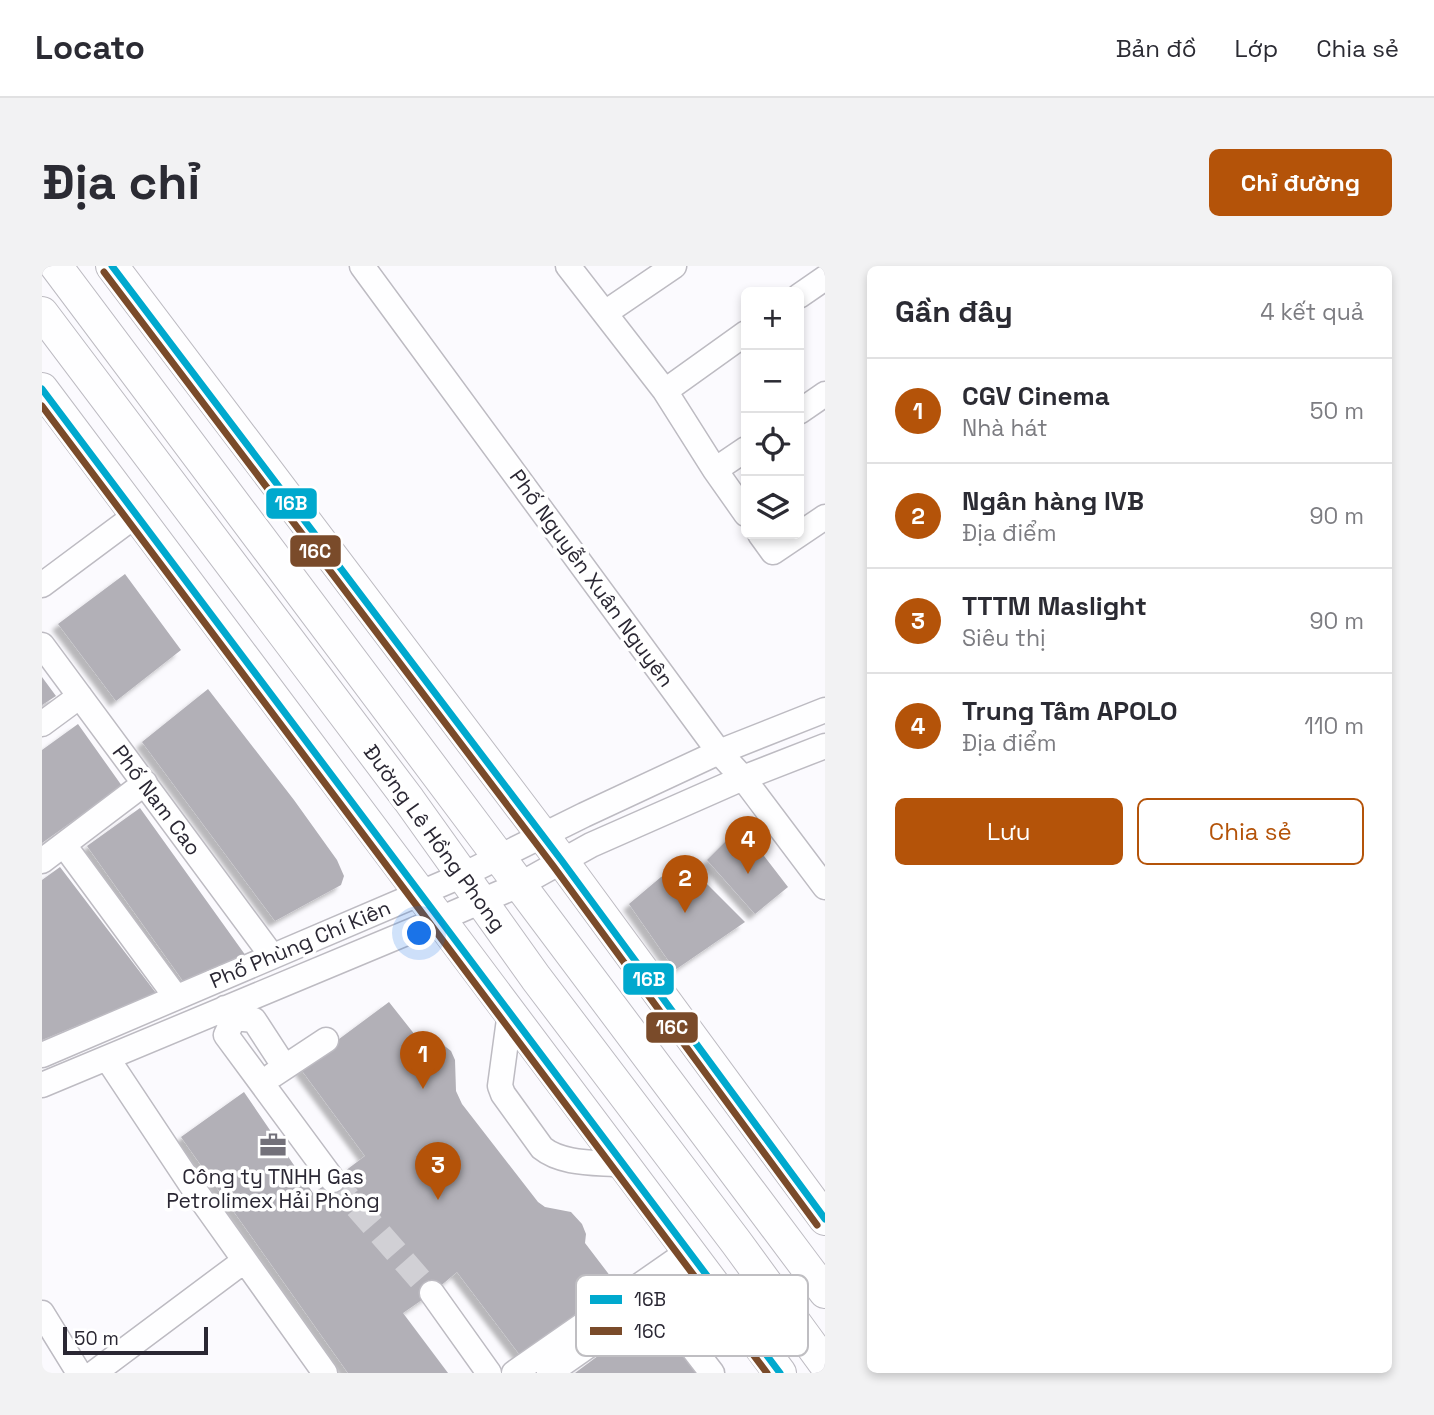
<!DOCTYPE html>
<html lang="vi">
<head>
<meta charset="utf-8">
<style>
  body { margin:0; font-family:"Space Grotesk",sans-serif; background:#f2f2f3; color:#2b2b33 }
  .controls { position:absolute; right:21px; top:21px; display:grid; overflow:hidden; border-radius:10px; box-shadow:0 4px 10px #0003 }
  .controls button { width:63px; height:63px; display:grid; place-items:center; padding:0; border:0; border-bottom:2px solid #e1e1e2; background:#fff; color:#2b2b33; font:35px sans-serif }
  .scale { position:absolute; left:21px; bottom:18px; width:145px; box-sizing:border-box; padding-left:7px; border:4px solid #2a2733; border-top:0; font-size:19px; line-height:24px; white-space:nowrap; color:#2a2733; -webkit-text-stroke:5px #fff; paint-order:stroke }
  .you { position:absolute; left:378px; top:668px; width:24px; height:24px; margin:-18px; border:5px solid #fff; border-radius:50%; background:#1a73e8; box-shadow:0 0 0 10px #1a73e833 }
  .badge { display:grid; place-items:center; width:46px; height:46px; border-radius:50%; background:#b45309; color:#fff; font-size:23px; font-weight:700 }
  .pin { position:absolute; translate:-50% -58px; filter:drop-shadow(0 2px 4px #0008) }
  .pin::after { content:''; position:absolute; top:37px; width:24px; height:21px; background:inherit; clip-path:polygon(0 0,100% 0,50% 100%) }
  .list { margin:0; padding:0; list-style:none }
  h2 { display:flex; justify-content:space-between; align-items:center; height:91px; margin:0; padding:0 28px; font-size:30px }
  h2 small { font-size:23px; font-weight:400; color:#7c7c81 }
  .list li { display:grid; grid-template-columns:46px 1fr auto; gap:21px; align-items:center; box-sizing:border-box; height:105px; padding:0 28px; border-top:2px solid #e1e1e2 }
  .list b { display:block; font-size:26px; white-space:nowrap }
  .list p { margin:0; font-size:23px; white-space:nowrap; color:#7c7c81 }
  .list em { font-size:23px; font-style:normal; color:#7c7c81 }
  .actions { display:flex; gap:14px; padding:21px 28px }
  .actions a { flex:1; padding:16px 0; border:2px solid #b45309; border-radius:10px; text-align:center; font-size:24px; color:#b45309 }
  .actions .main { background:#b45309; color:#fff }
  .icon { flex:none; width:38px; height:38px; fill:none; stroke:currentColor; stroke-width:2; stroke-linecap:round; stroke-linejoin:round }
  .map { position:relative; flex:none; width:783px; height:1107px; overflow:hidden; border-radius:10px }
  header { display:flex; align-items:center; gap:42px; box-sizing:border-box; height:98px; padding:0 35px; background:#fff; border-bottom:2px solid #e1e1e2 }
  header strong { font-size:33px }
  nav { display:flex; gap:38px; margin-inline-start:auto; font-size:24px }
  .intro { display:flex; align-items:center; justify-content:space-between; box-sizing:border-box; height:168px; padding:0 42px }
  h1 { margin:0; font-size:49px }
  .button { padding:18px 32px; border-radius:10px; background:#b45309; color:#fff; font-size:24px; font-weight:700 }
  main { display:flex; gap:42px; padding:0 42px }
  aside { flex:1; background:#fff; border-radius:10px; box-shadow:0 4px 10px #0003 }
  .map>svg:first-child { display:block }
  .building { fill:#b2b0b7; filter:url(#shadow) }
  .lines { fill:none; stroke-linecap:round; stroke-linejoin:round }
  .minor-tunnel { stroke:#d1d0d5; stroke-width:24; stroke-dasharray:24 12; stroke-linecap:butt }
  .minor-casing { stroke:#bdbbc2; stroke-width:27 }
  .major-casing { stroke:#bdbbc2; stroke-width:34 }
  .minor { stroke:#fefeff; stroke-width:24 }
  .major { stroke:#fefeff; stroke-width:32 }
  .bus-1-casing { stroke:#fff; stroke-width:12 }
  .bus-2-casing { stroke:#fff; stroke-width:12 }
  .bus-1 { stroke:#00a9ce; stroke-width:7 }
  .bus-2 { stroke:#7a4b2a; stroke-width:7 }
  .labels { text-anchor:middle; dominant-baseline:central; stroke-width:7; stroke-linejoin:round; paint-order:stroke }
  .street-label { font-size:21px; fill:#2a2733; stroke:#fff }
  .poi-label { font-size:21px; fill:#2a2733; stroke:#fff }
  .key { fill:#fff; stroke:#bfbec2; stroke-width:2 }
  .key-label { font-size:19px; fill:#2a2733 }
  .line-badge { stroke:#fff; stroke-width:2.5 }
  .badge-label { font-size:19px; text-anchor:middle; font-weight:bold; fill:#fff }
</style>
</head>
<body>
<header>
<strong>Locato</strong>
<nav><a>Bản đồ</a><a>Lớp</a><a>Chia sẻ</a></nav>
</header>
<div class="intro"><h1>Địa chỉ</h1><a class="button">Chỉ đường</a></div>
<main>
<div class="map">
<svg width="783" height="1107" viewBox="0 0 783 1107">
  <defs>
    <filter id="shadow"><feDropShadow dx="-6" dy="6" stdDeviation="2" flood-color="#0004"/></filter>
  </defs>
  <rect width="100%" height="100%" fill="#fbfafe"/>
  <!-- building -->
  <path class="building" d="M83 308 139 384 74 435 16 358Z
    M0 411 14 430 0 439Z
    M166 423 252 534 295 594 302 610 299 619 233 655 100 476Z
    M36 458 80 520 0 577V484Z
    M98 542 204 690 141 715 45 580Z
    M699 560 746 621 713 648 665 594Z
    M647 600 703 656 633 704 587 638 619 611Z
    M18 601 114 727 0 774V614Z
    M347 736 377 774H395L409 785 413 794 414 825 420 838 496 936 503 941 529 946 540 958 544 968 543 977 572 1015 481 1093 415 1006 390 1027 361 1047 406 1107H306L139 871 202 826 271 927 291 914 323 890 258 802Z
    M607 1052 636 1091 648 1083 666 1107H533Z"/>
  <g class="lines">
    <!-- minor-tunnel -->
    <path class="minor-tunnel" d="M291 914 390 1027"/>
    <!-- minor casing -->
    <g class="minor-casing">
      <path id="minor" d="M320 0 677 486 701 512 783 621
        M526 0 623 125
        M757 30 783 12
        M563 47 632 0
        M757 146 783 128
        M704 183 673 204 704 248
        M673 204 623 125 704 67
        M718 268 731 286
        M731 286 783 251
        M0 319 94 249
        M0 379 230 690
        M0 458 38 430
        M22 579 134 731
        M0 595 103 517
        M183 742 192 752 212 754 242 800
        M468 746 458 820 461 828 500 882C521 899 556 896 582 899
        M192 752 184 769 291 914
        M0 789 421 609 542 549 677 486 783 444
        M65 792 154 926 283 1107
        M231 809 284 774
        M0 819 398 653 479 618 549 579 701 512 783 480
        M390 1027 447 1107
        M613 1033 670 1107
        M0 1047 37 1107
        M52 1107 202 995
        M472 1107 647 985
        M507 1107 613 1033 657 999"/>
    </g>
    <!-- major casing -->
    <g class="major-casing">
      <path id="major" d="M14 0 783 1026
        M70 0 520 595 783 953
        M0 47 367 534 494 712 694 976 783 1098
        M0 123 738 1107"/>
    </g>
    <!-- minor -->
    <use href="#minor" class="minor"/>
    <!-- major -->
    <use href="#major" class="major"/>
    <!-- bus-1 casing -->
    <g class="bus-1-casing">
      <path id="bus-1" d="M70 0 520 595 783 953
        M0 123 738 1107"/>
    </g>
    <!-- bus-2 casing -->
    <g class="bus-2-casing">
      <path id="bus-2" d="M62 6 512 601 775 959
        M0 140 725 1107"/>
    </g>
    <!-- bus-1 -->
    <use href="#bus-1" class="bus-1"/>
    <!-- bus-2 -->
    <use href="#bus-2" class="bus-2"/>
  </g>
  <!-- icons -->
  <defs>
    <g id="office-bare" transform="scale(2.1)"><path d="M-6-3h4V-5.5h4V-3h4V5H-6ZM-1-4.5V-3h2v-1.5ZM-6 0V1H6V0Z" fill="#73717a" stroke="#fff" stroke-width="2.5" paint-order="stroke"/></g>
  </defs>
  <g fill-rule="evenodd">
    <use href="#office-bare" x="231" y="879"/>
  </g>
  <g class="labels">
    <!-- street labels -->
    <g class="street-label">
      <text transform="translate(550 312) rotate(54)">Phố Nguyễn Xuân Nguyên</text>
      <text transform="translate(115 534) rotate(53)">Phố Nam Cao</text>
      <text transform="translate(393 572) rotate(54)">Đường Lê Hồng Phong</text>
      <text transform="translate(258 678) rotate(-23)">Phố Phùng Chí Kiên</text>
    </g>
    <!-- poi labels -->
    <g class="poi-label">
      <text x="231" y="910">Công ty TNHH Gas<tspan x="231" dy="24">Petrolimex Hải Phòng</tspan></text>
    </g>
  </g>
  <!-- legend -->
  <rect x="534" y="1009" width="232" height="81" rx="10" class="key"/>
  <rect x="548" y="1029" width="32" height="9" fill="#00a9ce"/>
  <rect x="548" y="1061" width="32" height="8" fill="#7a4b2a"/>
  <g class="key-label">
    <text x="592" y="1040">16B</text>
    <text x="592" y="1072">16C</text>
  </g>
  <g class="line-badge">
    <rect x="223" y="221" width="53" height="33" rx="7" fill="#00a9ce"/>
    <rect x="247" y="268" width="53" height="34" rx="7" fill="#7a4b2a"/>
    <rect x="580" y="696" width="53" height="34" rx="7" fill="#00a9ce"/>
    <rect x="603" y="745" width="54" height="33" rx="7" fill="#7a4b2a"/>
  </g>
  <g class="badge-label">
    <text x="249" y="244">16B</text>
    <text x="273" y="292">16C</text>
    <text x="607" y="720">16B</text>
    <text x="630" y="768">16C</text>
  </g>
</svg>
<div class="controls">
<button>+</button>
<button>−</button>
<button><svg class="icon" aria-label="locate" viewBox="0 0 24 24"><circle cx="12" cy="12" r="6"/><path d="M12 2v4M12 18v4M2 12h4M18 12h4"/></svg></button>
<button><svg class="icon" aria-label="layers" viewBox="0 0 24 24"><path d="M12 4l9 5-9 5-9-5zM3 14l9 5 9-5"/></svg></button>
</div>
<div class="scale">50 m</div>
<div class="you"></div>
<div class="pin badge" style="left:381px;top:823px">1</div>
<div class="pin badge" style="left:643px;top:647px">2</div>
<div class="pin badge" style="left:396px;top:934px">3</div>
<div class="pin badge" style="left:706px;top:608px">4</div>
</div>
<aside>
<h2>Gần đây<small>4 kết quả</small></h2>
<ul class="list">
<li><span class="badge">1</span><div><b>CGV Cinema</b><p>Nhà hát</p></div><em>50 m</em></li>
<li><span class="badge">2</span><div><b>Ngân hàng IVB</b><p>Địa điểm</p></div><em>90 m</em></li>
<li><span class="badge">3</span><div><b>TTTM Maslight</b><p>Siêu thị</p></div><em>90 m</em></li>
<li><span class="badge">4</span><div><b>Trung Tâm APOLO</b><p>Địa điểm</p></div><em>110 m</em></li>
</ul>
<div class="actions"><a class="main">Lưu</a><a>Chia sẻ</a></div>
</aside>
</main>
</body>
</html>
